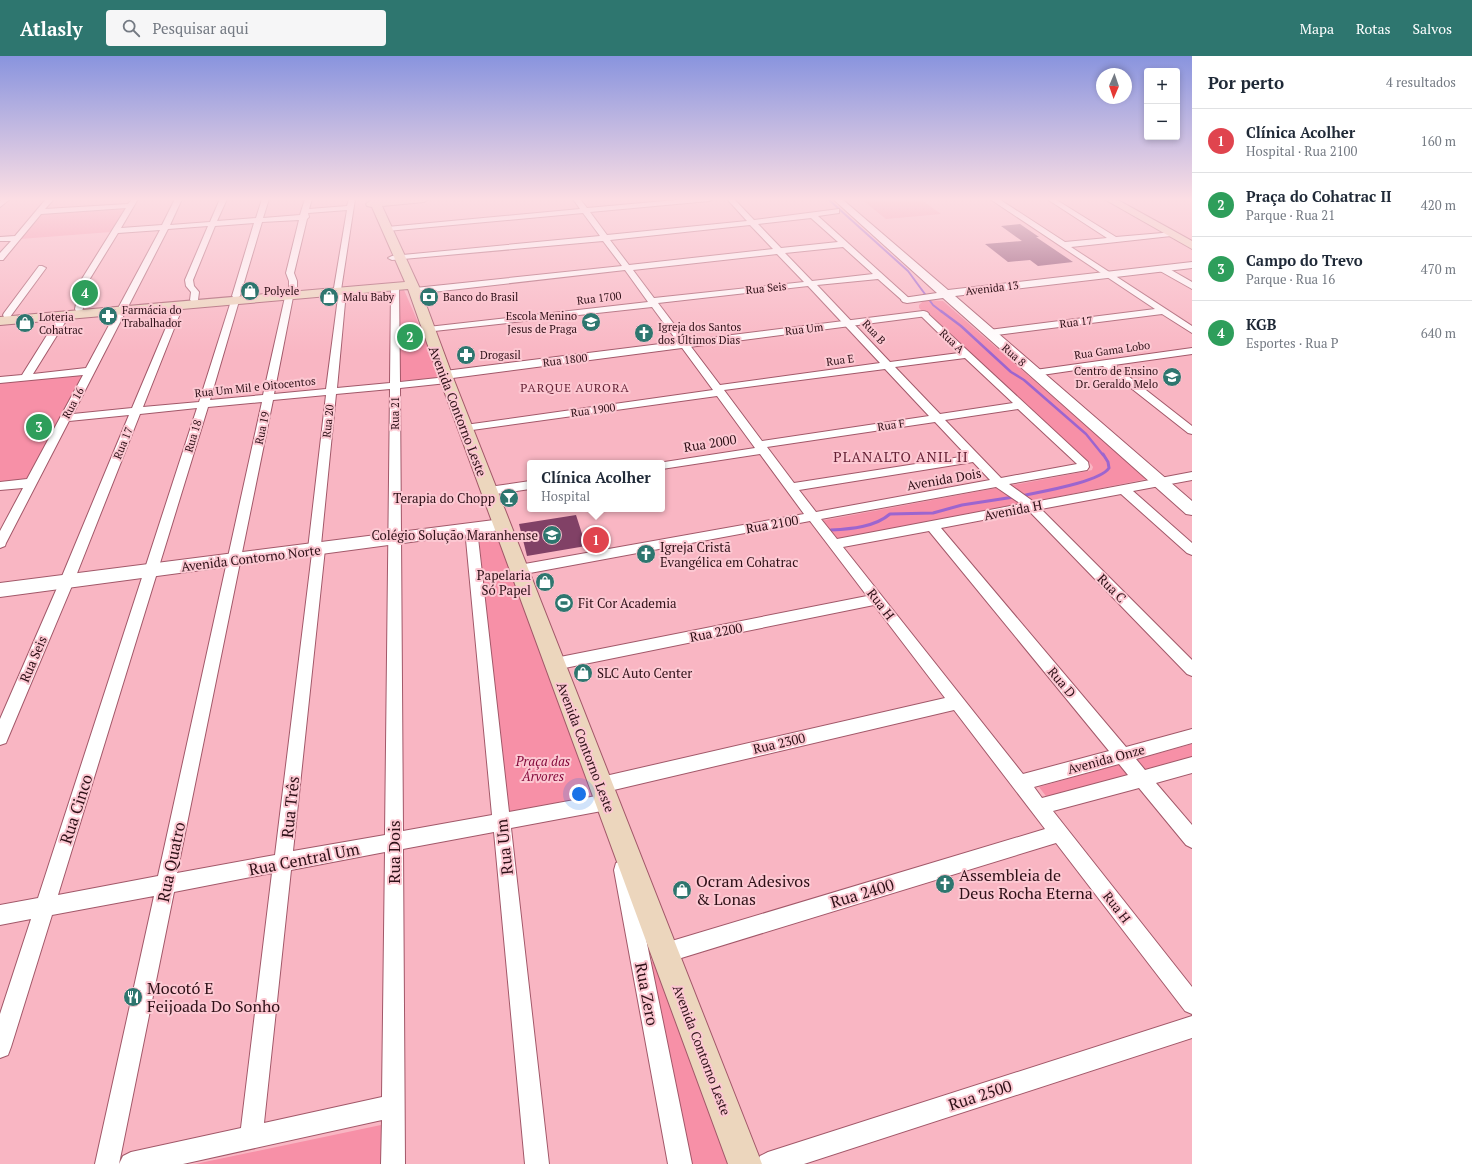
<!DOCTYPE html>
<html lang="pt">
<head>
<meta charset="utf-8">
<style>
  body { margin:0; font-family:"PT Serif",serif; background:#f6f6f7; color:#1f2937 }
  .controls { position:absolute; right:12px; top:12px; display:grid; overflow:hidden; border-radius:4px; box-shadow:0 2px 6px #0003 }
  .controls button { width:36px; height:36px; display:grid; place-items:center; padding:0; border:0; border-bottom:1px solid #e0e1e3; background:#fff; color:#1f2937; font:20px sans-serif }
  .compass { position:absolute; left:1096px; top:12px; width:36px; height:36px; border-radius:50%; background:#fff; box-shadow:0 2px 6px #0003; rotate:182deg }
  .you { position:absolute; left:579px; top:738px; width:14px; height:14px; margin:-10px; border:3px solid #fff; border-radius:50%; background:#1a73e8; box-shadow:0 0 0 6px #1a73e833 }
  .badge { display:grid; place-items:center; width:26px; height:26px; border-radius:50%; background:#2e766f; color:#fff; font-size:13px; font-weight:700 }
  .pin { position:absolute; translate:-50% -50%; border:2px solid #fff; box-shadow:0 1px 4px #0006 }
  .popup { position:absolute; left:527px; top:404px; width:138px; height:52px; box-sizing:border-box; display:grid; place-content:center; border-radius:4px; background:#fff; filter:drop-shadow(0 1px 3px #0005); font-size:13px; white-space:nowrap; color:#747a83 }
  .popup b { font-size:15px; color:#1f2937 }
  .popup::after { content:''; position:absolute; left:50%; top:100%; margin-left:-8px; border:8px solid transparent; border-top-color:#fff }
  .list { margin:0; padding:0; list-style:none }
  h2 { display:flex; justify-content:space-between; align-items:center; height:52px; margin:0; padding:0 16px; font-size:17px }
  h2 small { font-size:13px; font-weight:400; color:#747a83 }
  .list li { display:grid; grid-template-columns:26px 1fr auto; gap:12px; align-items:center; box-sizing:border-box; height:64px; padding:0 16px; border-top:1px solid #e0e1e3 }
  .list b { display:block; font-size:15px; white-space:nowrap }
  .list p { margin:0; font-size:13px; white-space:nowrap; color:#747a83 }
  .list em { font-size:13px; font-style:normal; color:#747a83 }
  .icon { flex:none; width:22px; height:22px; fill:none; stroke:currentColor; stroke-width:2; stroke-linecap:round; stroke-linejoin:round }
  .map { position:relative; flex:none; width:1192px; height:1108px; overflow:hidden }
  header { display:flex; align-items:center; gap:24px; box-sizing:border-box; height:56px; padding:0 20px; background:#2e766f; color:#fff }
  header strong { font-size:19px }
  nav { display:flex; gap:22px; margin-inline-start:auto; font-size:14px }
  .search { width:280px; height:36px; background:#f6f6f7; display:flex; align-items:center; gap:10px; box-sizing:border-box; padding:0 14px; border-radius:4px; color:#747a83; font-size:15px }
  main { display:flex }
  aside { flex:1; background:#fff }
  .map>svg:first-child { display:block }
  .green { fill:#f790a7 }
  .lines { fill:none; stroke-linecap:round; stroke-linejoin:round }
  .stream-far2 { stroke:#9c65cf; stroke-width:2 }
  .stream-far1 { stroke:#9c65cf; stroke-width:2.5 }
  .stream { stroke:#9c65cf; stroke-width:3 }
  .building { fill:#814166 }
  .minor-casing { stroke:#a25869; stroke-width:2 }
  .tertiary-casing { stroke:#a25869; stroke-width:2 }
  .secondary-casing { stroke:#a25869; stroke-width:2 }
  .minor { fill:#fff; fill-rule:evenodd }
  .tertiary { fill:#fff; fill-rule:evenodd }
  .secondary { fill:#ecd6bd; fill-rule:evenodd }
  .labels { text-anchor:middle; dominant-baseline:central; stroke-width:4; stroke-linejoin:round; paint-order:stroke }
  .far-street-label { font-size:11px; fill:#2e1017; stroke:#fcc8d2 }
  .far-poi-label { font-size:11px; fill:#2e1017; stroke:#fcc8d2; text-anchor:start }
  .far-neighbourhood-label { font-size:12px; letter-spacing:1px; fill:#621e32; stroke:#fcc8d2 }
  .street-label { font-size:13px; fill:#2e1017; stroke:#fcc8d2 }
  .poi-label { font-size:13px; fill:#2e1017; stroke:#fcc8d2; text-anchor:end }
  .park-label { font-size:13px; font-style:italic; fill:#850b3c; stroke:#fcc8d2 }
  .neighbourhood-label { font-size:14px; letter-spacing:1px; fill:#621e32; stroke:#fcc8d2 }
  .near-street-label { font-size:16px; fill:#2e1017; stroke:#fcc8d2 }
  .near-poi-label { font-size:16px; fill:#2e1017; stroke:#fcc8d2; text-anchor:start }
</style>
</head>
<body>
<header>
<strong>Atlasly</strong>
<div class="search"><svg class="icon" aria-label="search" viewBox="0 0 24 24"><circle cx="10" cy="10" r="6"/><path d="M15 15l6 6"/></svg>Pesquisar aqui</div>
<nav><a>Mapa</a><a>Rotas</a><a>Salvos</a></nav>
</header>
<main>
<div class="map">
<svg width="1192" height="1108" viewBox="0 0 1192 1108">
  <rect width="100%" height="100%" fill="#f9b6c3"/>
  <!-- green -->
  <path class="green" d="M861 143H920L941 158 886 163Z
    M127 152 111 176 20 183 42 157Z
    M404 234 421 273 439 319 434 322 400 325 397 278 398 235Z
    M924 244 943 245 1147 423 835 485 820 465 1088 415 1092 414 1093 411 1091 408 919 252V249Z
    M83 318 29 423 0 426V325Z
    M496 480 503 483 597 742 512 761 507 752 479 483Z
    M1192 688V705L1049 744 1039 731Z
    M662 905 733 1108H692L649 906Z
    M381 1069V1108H195Z"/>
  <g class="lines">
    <!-- stream-far2 -->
    <path class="stream-far2" d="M828 143 908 215 933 249 942 256"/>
    <!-- stream-far1 -->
    <path class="stream-far1" d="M941 255 961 270 1011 316 1024 324 1086 378 1103 399"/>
    <!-- stream -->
    <path class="stream" d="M1021 440C1039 436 1100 426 1109 412L1108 406 1103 398
      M831 474C851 473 875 471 890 458L933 457 962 449 1014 441"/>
  </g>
  <!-- building -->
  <path class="building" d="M1020 168 1039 181H1036L1073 206 1038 210 1030 204 1008 206 985 188 1022 185 1001 170Z
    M576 459 586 490 527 500 519 468Z"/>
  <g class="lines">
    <!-- minor casing -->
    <g class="minor-casing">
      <path id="minor" d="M2 143H10L0 151V145Z
        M46 143H54L45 153 128 148 132 143H138L121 172 162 169 175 143H182L170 169 210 166 220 143H227L217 165 256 162 262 143H269L263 162 300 159 305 143H312L309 153 347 150 349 143H355L341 234 346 236 337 332 390 327 391 231 395 228 399 231 400 326 447 321 452 324 447 327 400 332 403 775 492 759 465 473 467 470 471 469 475 470 477 473 509 756 607 738 613 740 616 746 613 752 607 754 511 772 549 1108H525L494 776 403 793 405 1108H381L382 1064 183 1108H119L123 1100 131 1096 241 1072 272 817 174 836 119 1108H95L154 840 52 859 11 991 8 999 0 1002V958L31 863 0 869V849L38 842 197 352 140 358 74 525 8 682 6 687 0 689V663L60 525 129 359 69 365 6 487 5 490 0 492V475L23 432 0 434V426L27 423 83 319 0 327V321L22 319 59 260 64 257 69 260 33 318 86 312 160 174 118 177 83 234 82 243 85 247 82 255H76L75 253 76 248 73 244 75 234 126 152 41 158 3 204H0V197L11 185H0V181L15 180ZM347 154 334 232 339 234 326 333 274 338 293 241 289 238 285 241 263 339 210 344 239 245 235 242 231 245 199 346 143 351 183 250 179 247 175 250 132 352 73 358 168 173 208 170 185 224 186 230 191 236 190 244 194 247 198 244 199 236 194 230 193 224 215 170 254 167 232 240 236 243 240 240 262 166 299 164 286 217 289 225V235L293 238 297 235V225L294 217 307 163 309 161 308 157ZM390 333 385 779 293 795 325 493 321 489 336 338ZM326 339 308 493 312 497 275 799 177 817 273 344ZM262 346 158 820 58 839 208 351ZM385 796 382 1041 264 1067 291 814Z
        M573 143H580L587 152 687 143H713L709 145 590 156 607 179 747 165 727 143H734L754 164 839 153V157L818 160 911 244 910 246H904L878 223 817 229 890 306 959 297 919 258 923 255 926 256 1088 406 1089 411 1087 414 1009 428 1034 446 1192 416V424L1133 435 1192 487V499L1187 497 1121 438 1041 453 1192 604V620L1187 618 1029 455 941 472 1126 691 1192 673V687L1136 703 1145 714 1192 701V717L1156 727 1192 769V792L1186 789 1139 732 1053 755 1192 931V958L1185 955 1056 787 665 907 658 904 655 897 658 890 665 887 1045 773 954 654 601 737 595 735 593 729 595 723 601 721 945 642 874 549 555 614 550 612 548 608 550 604 555 602 867 540 810 465 519 519 514 517 512 514 514 511 519 509 804 458 760 398 662 413V407H658L755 392 717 340 465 375 461 374 460 372 465 369 713 334 652 251 425 276 423 274 428 271 648 246 625 214 415 238 411 235 415 232 622 210 603 185 392 204 388 202 392 200 600 180 583 157 387 175 383 173 387 171 580 153ZM811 162 838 186 781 192 758 168ZM750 169 773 193 629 209 610 184ZM843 191 873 218 812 225 785 197ZM777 198 804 226 654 242 633 214ZM808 230 880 307 720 329 658 247ZM965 302 1013 347 940 358 895 311ZM885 313 929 360 762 385 724 334ZM1018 353 1076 407 1077 408 1001 422 945 364ZM935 366 967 400 794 427 767 391ZM973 406 990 424 816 456 799 434ZM996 431 1021 448 837 483 821 463ZM929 475 1109 695 1023 718 843 491ZM1119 708 1128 719 1042 742 1034 731Z
        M990 143H999L1065 186 1107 182 1047 143H1055L1116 181 1174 176 1175 178 1171 180 1071 191 1192 270V277L1162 258 989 280 986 279 984 277 989 274 1155 253Z
        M39 210H42L46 212 10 261H4L3 259 4 257Z
        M1160 211H1166L1192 226V233L1160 215 1159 213Z
        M1192 292V298L1114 309 1192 370V378L1188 377 1103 310 1035 320 1030 317 1035 314Z
        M530 425V433L489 439 485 438 483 435 485 432 489 431Z
        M623 805 630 807 632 814 692 1108H668L614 814 616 807Z
        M1192 960V982L804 1108H756L760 1100 768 1096Z"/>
    </g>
    <!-- tertiary casing -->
    <g class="tertiary-casing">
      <path id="tertiary" d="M833 143H842L948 234 1192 206V212L955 240 1192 445V459L1186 458 943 242 907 247 903 246 901 244 903 242 937 237Z
        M923 255 927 256 929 258 927 260 445 323 440 322 439 319 440 316 445 315Z
        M502 463 508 465 510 469 508 473 0 541V527Z"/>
    </g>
    <!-- secondary casing -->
    <g class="secondary-casing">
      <path id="secondary" d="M369 143H429L424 146 382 150 421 235 454 324 762 1108H728L440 324 408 233 0 269V261L405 226 372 151 367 150 366 148 370 145Z
        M1104 143H1116L1192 185V193Z"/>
    </g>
    <!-- minor -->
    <use href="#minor" class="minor"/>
    <!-- tertiary -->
    <use href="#tertiary" class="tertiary"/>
    <!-- secondary -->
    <use href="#secondary" class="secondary"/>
  </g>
  <!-- sky -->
  <linearGradient id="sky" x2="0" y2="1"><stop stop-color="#8994de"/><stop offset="0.48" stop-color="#fcdee4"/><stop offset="1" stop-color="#fcdee4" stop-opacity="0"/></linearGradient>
  <rect width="1192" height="298" fill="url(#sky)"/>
  <!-- icons -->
  <defs>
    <g id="shop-disc" transform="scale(1)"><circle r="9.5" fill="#2e766f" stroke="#fcc8d2"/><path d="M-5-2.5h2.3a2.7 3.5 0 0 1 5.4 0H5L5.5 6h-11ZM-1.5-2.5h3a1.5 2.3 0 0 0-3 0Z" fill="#fff"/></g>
    <g id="bank-disc" transform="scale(1)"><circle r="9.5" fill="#2e766f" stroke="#fcc8d2"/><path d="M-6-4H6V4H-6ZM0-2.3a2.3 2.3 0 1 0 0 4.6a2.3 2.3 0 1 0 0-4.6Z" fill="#fff"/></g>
    <g id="pharmacy-disc" transform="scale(1)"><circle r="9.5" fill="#2e766f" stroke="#fcc8d2"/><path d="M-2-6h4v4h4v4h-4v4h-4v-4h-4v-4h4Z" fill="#fff"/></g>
    <g id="school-disc" transform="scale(1)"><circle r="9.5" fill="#2e766f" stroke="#fcc8d2"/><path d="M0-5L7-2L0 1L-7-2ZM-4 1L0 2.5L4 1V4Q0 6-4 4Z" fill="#fff"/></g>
    <g id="church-disc" transform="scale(1)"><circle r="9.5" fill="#2e766f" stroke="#fcc8d2"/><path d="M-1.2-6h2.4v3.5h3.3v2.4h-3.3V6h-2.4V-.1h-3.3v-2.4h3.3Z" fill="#fff"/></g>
    <g id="bar-disc" transform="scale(1)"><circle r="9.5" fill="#2e766f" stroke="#fcc8d2"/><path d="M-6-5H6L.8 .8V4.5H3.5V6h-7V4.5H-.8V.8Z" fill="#fff"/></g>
    <g id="stadium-disc" transform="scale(1)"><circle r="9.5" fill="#2e766f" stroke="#fcc8d2"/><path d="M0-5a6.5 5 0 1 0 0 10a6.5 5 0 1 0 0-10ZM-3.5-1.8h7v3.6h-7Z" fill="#fff"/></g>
    <g id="restaurant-disc" transform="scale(1)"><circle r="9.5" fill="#2e766f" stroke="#fcc8d2"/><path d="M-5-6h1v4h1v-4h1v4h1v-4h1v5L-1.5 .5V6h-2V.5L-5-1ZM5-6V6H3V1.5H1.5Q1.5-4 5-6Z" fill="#fff"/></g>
  </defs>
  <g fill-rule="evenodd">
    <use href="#shop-disc" x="250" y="235"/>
    <use href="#shop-disc" x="329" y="241"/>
    <use href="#bank-disc" x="429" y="241"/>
    <use href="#pharmacy-disc" x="108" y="260"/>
    <use href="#school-disc" x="591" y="266"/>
    <use href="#shop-disc" x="25" y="267"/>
    <use href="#church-disc" x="644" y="277"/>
    <use href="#pharmacy-disc" x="466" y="299"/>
    <use href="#school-disc" x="1172" y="321"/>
    <use href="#bar-disc" x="509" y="442"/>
    <use href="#school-disc" x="552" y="479"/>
    <use href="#church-disc" x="646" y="498"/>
    <use href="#shop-disc" x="545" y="526"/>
    <use href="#stadium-disc" x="564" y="547"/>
    <use href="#shop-disc" x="583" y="617"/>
    <use href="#church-disc" x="945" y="828"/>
    <use href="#shop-disc" x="682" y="834"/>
    <use href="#restaurant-disc" x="133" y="941"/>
  </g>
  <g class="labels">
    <!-- far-street labels -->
    <g class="far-street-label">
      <text transform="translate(766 232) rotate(-6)">Rua Seis</text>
      <text transform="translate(992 232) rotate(-7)">Avenida 13</text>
      <text transform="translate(599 242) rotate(-7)">Rua 1700</text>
      <text transform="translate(1076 266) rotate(-7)">Rua 17</text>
      <text transform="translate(804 273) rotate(-7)">Rua Um</text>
      <text transform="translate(874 276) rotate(47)">Rua B</text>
      <text transform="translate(952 285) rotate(43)">Rua A</text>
      <text transform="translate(1112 294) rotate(-8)">Rua Gama Lobo</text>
      <text transform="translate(1014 299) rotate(41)">Rua 8</text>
      <text transform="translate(565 304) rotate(-7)">Rua 1800</text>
      <text transform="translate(840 304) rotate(-8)">Rua E</text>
      <text transform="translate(255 331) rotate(-6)">Rua Um Mil e Oitocentos</text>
      <text transform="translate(73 347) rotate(-62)">Rua 16</text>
      <text transform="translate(593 354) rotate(-8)">Rua 1900</text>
      <text transform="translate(395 357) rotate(-90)">Rua 21</text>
      <text transform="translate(328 365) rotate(-84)">Rua 20</text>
      <text transform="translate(891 369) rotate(-9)">Rua F</text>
      <text transform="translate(262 372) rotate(-78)">Rua 19</text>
      <text transform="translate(193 380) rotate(-73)">Rua 18</text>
      <text transform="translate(123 387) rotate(-68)">Rua 17</text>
    </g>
    <!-- far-poi labels -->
    <g class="far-poi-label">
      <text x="264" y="235">Polyele</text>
      <text x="343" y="241">Malu Baby</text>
      <text x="443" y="241">Banco do Brasil</text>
      <text x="122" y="254">Farmácia do<tspan x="122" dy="13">Trabalhador</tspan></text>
      <text x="577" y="260" text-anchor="end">Escola Menino<tspan x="577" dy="13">Jesus de Praga</tspan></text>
      <text x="39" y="261">Loteria<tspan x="39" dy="13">Cohatrac</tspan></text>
      <text x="658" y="271">Igreja dos Santos<tspan x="658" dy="13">dos Últimos Dias</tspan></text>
      <text x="480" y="299">Drogasil</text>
      <text x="1158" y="315" text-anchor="end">Centro de Ensino<tspan x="1158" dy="13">Dr. Geraldo Melo</tspan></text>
    </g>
    <!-- far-neighbourhood labels -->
    <g class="far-neighbourhood-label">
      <text x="575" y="331">PARQUE AURORA</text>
    </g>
    <!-- street labels -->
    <g class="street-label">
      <text transform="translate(458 355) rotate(69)">Avenida Contorno Leste</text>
      <text transform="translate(710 387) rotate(-9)">Rua 2000</text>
      <text transform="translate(944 423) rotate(-10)">Avenida Dois</text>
      <text transform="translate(1013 454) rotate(-11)">Avenida H</text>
      <text transform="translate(772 468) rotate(-10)">Rua 2100</text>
      <text transform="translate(251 502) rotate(-7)">Avenida Contorno Norte</text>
      <text transform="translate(1112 532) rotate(45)">Rua C</text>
      <text transform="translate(881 548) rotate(52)">Rua H</text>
      <text transform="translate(716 576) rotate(-11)">Rua 2200</text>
      <text transform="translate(33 603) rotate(-67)">Rua Seis</text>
      <text transform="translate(1062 626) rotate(50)">Rua D</text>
      <text transform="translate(779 687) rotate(-13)">Rua 2300</text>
      <text transform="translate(586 691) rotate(69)">Avenida Contorno Leste</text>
      <text transform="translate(1106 703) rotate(-15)">Avenida Onze</text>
      <text transform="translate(1117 851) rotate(52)">Rua H</text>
      <text transform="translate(702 994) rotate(69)">Avenida Contorno Leste</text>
    </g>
    <!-- poi labels -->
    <g class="poi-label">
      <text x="495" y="442">Terapia do Chopp</text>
      <text x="538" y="479">Colégio Solução Maranhense</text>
      <text x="660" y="491" text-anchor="start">Igreja Cristã<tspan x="660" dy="15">Evangélica em Cohatrac</tspan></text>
      <text x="531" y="519">Papelaria<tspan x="531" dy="15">Só Papel</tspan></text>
      <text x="578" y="547" text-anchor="start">Fit Cor Academia</text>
      <text x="597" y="617" text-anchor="start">SLC Auto Center</text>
    </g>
    <!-- park labels -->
    <g class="park-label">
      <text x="543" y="705">Praça das<tspan x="543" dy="15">Árvores</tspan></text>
    </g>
    <!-- neighbourhood labels -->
    <g class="neighbourhood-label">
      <text x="901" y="400">PLANALTO ANIL II</text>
    </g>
    <!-- near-street labels -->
    <g class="near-street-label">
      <text transform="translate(290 751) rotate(-84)">Rua Três</text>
      <text transform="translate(76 753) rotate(-72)">Rua Cinco</text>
      <text transform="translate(504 791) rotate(-96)">Rua Um</text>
      <text transform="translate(394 796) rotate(-90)">Rua Dois</text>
      <text transform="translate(304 803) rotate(-11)">Rua Central Um</text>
      <text transform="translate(171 806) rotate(-78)">Rua Quatro</text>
      <text transform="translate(862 837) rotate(-17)">Rua 2400</text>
      <text transform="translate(647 938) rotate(79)">Rua Zero</text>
      <text transform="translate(980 1039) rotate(-18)">Rua 2500</text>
    </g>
    <!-- near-poi labels -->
    <g class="near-poi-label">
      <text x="959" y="819">Assembleia de<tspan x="959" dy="18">Deus Rocha Eterna</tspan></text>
      <text x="696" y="825">Ocram Adesivos<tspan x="696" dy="18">&amp; Lonas</tspan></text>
      <text x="147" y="932">Mocotó E<tspan x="147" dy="18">Feijoada Do Sonho</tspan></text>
    </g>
  </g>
</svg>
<div class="controls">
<button>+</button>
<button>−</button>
</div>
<svg class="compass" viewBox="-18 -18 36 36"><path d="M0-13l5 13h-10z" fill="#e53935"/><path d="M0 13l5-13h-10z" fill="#747a83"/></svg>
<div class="you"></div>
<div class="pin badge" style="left:596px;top:484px;background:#e0444e">1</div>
<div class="popup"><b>Clínica Acolher</b>Hospital</div>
<div class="pin badge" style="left:410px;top:281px;background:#2e9e5b">2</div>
<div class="pin badge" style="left:39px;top:371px;background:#2e9e5b">3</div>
<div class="pin badge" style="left:85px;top:237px;background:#2e9e5b">4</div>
</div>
<aside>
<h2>Por perto<small>4 resultados</small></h2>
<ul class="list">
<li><span class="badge" style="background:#e0444e">1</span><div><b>Clínica Acolher</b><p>Hospital · Rua 2100</p></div><em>160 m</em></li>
<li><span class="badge" style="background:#2e9e5b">2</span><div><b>Praça do Cohatrac II</b><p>Parque · Rua 21</p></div><em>420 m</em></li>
<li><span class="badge" style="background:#2e9e5b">3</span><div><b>Campo do Trevo</b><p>Parque · Rua 16</p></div><em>470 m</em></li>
<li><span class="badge" style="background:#2e9e5b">4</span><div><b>KGB</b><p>Esportes · Rua P</p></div><em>640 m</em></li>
</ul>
</aside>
</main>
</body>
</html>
